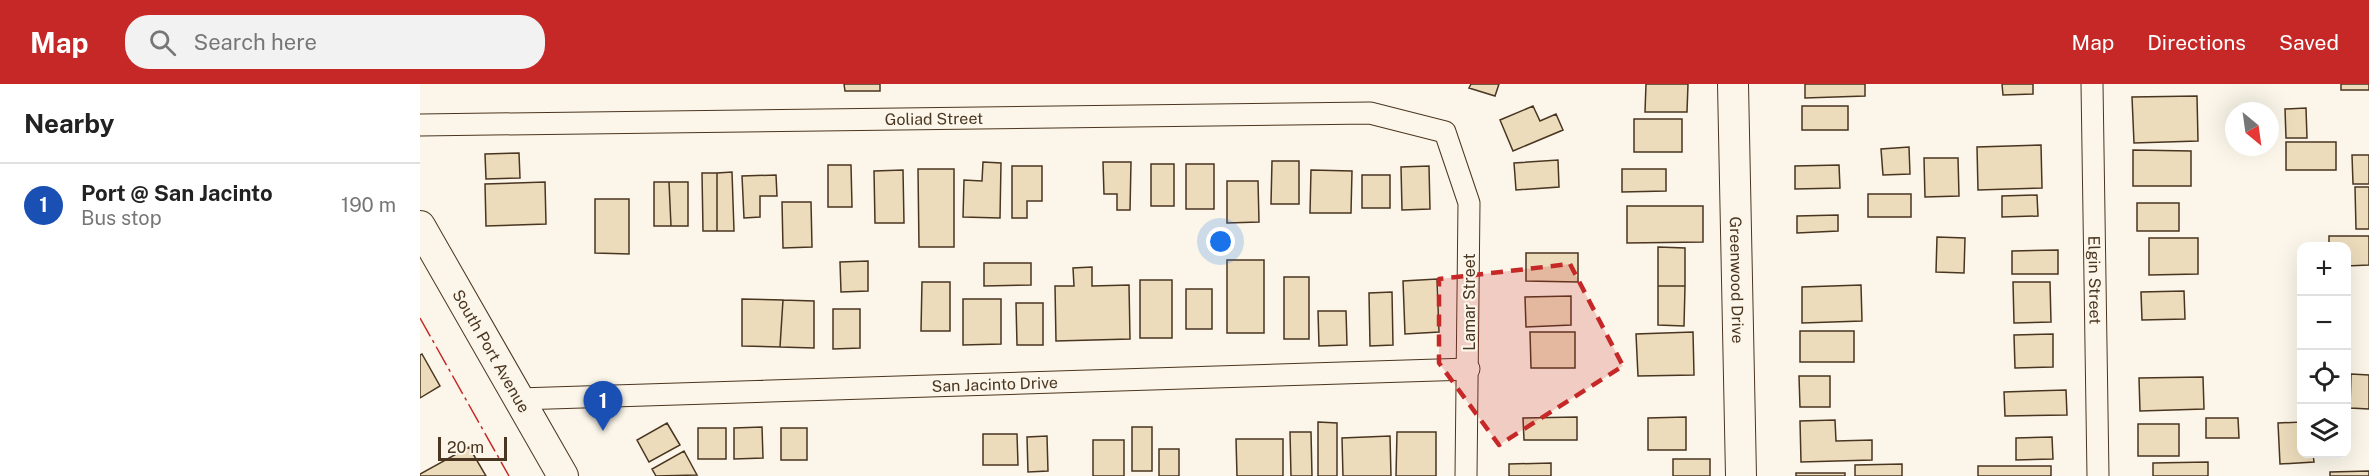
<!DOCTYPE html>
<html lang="en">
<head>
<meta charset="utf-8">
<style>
  body { margin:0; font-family:"Public Sans",sans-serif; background:#f2f2f2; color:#222 }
  .controls { position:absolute; right:18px; bottom:18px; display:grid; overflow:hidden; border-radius:12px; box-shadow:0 6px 24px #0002 }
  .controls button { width:54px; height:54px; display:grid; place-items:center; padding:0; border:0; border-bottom:2px solid #e0e0e0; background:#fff; color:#222; font:30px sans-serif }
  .compass { position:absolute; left:1805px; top:18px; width:54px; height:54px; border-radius:50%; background:#fff; box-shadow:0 6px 24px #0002; rotate:151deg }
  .scale { position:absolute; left:18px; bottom:15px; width:69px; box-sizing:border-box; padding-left:6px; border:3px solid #4a3520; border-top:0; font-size:16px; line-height:21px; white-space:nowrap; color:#4a3520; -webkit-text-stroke:4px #fbf6e9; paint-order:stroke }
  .you { position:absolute; left:801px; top:158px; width:21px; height:21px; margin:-15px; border:4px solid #fff; border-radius:50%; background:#1a73e8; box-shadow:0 0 0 9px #1a73e833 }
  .badge { display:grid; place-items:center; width:39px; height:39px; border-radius:50%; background:#c62828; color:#fff; font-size:20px; font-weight:700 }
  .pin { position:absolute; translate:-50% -50px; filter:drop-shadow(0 2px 3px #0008) }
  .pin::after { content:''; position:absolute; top:32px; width:21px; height:18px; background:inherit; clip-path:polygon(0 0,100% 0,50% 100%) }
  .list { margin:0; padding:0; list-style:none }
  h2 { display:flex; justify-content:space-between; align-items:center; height:78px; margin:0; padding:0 24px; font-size:26px }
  h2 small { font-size:20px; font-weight:400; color:#767676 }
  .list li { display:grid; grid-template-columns:39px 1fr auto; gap:18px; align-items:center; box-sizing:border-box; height:84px; padding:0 24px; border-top:2px solid #e0e0e0 }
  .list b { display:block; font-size:22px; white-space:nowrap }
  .list p { margin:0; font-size:20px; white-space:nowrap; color:#767676 }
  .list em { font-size:20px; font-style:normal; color:#767676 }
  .icon { flex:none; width:33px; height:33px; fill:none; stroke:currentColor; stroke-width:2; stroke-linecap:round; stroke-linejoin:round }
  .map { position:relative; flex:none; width:1949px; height:392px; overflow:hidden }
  header { display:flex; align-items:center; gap:36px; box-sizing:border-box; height:84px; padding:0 30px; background:#c62828; color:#fff }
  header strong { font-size:28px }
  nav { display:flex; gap:33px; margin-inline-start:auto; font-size:21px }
  .search { width:420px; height:54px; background:#f2f2f2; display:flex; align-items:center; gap:15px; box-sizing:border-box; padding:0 21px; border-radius:24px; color:#767676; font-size:22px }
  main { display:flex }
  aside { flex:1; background:#fff }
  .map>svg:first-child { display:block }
  .building { fill:#ecdcbc; stroke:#4a3520; stroke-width:1.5 }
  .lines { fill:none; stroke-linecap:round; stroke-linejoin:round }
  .street-casing { stroke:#4a3520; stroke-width:23 }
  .secondary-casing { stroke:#4a3520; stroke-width:32 }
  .street { stroke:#fbf6e9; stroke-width:21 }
  .secondary { stroke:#fbf6e9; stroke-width:30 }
  .power { stroke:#c62828; stroke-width:1.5; stroke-dasharray:21 4.5 3 4.5; stroke-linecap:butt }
  .marked { fill:#c62828; fill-opacity:0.2; stroke:#c62828; stroke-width:4.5; stroke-dasharray:12 8; stroke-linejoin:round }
  .labels { text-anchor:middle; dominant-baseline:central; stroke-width:4.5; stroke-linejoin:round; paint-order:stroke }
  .street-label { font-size:16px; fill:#4a3520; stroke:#fbf6e9 }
</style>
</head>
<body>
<header>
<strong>Map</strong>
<div class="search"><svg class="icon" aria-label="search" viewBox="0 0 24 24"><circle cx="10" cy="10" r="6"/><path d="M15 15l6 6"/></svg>Search here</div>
<nav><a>Map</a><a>Directions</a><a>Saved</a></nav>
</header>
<main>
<aside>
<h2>Nearby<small></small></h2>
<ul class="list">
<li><span class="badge" style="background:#1a4fb4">1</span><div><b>Port @ San Jacinto</b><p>Bus stop</p></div><em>190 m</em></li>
</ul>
</aside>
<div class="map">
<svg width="1949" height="392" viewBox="0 0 1949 392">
  <rect width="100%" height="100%" fill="#fbf6e9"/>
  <!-- building -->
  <path class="building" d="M424 0H460V7H425Z
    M1051 0H1079L1075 12 1049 4Z
    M1226 0H1268L1267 28H1225Z
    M1385 0H1445V12L1385 14Z
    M1582 0H1613V10L1583 11Z
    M1921 0H1949V6H1921Z
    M1777 12 1778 57 1714 59 1712 13Z
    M1113 22 1120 37 1136 30 1143 46 1093 67 1080 36Z
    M1382 22H1428V46H1382Z
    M1886 24 1887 54H1866L1865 25Z
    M1214 35H1262V68H1214Z
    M1866 58H1916V86H1866Z
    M1621 61 1622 104 1558 106 1557 63Z
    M1489 63 1490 90 1463 91 1461 65Z
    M1713 66 1771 67V102H1713Z
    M99 69 100 94 66 95 65 70Z
    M1932 71H1949V100H1933Z
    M1504 74H1538L1539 112 1505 113Z
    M1138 76 1139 103 1096 106 1094 79Z
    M852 77H879V120H851Z
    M563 78 581 79 580 134 543 133 544 96 562 97Z
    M683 78H711L710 126H697V110H684Z
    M731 80H754V122H731Z
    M766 80H794V125H766Z
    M408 81H431L432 123H408Z
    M1419 81 1420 104 1375 105V82Z
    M592 82H622V117H607V134H592Z
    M1009 82 1010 125 982 126 981 83Z
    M498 85H534V163H499Z
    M1202 85H1246V107L1202 108Z
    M483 86 484 139H455L454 87Z
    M891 86 932 87 931 129H890Z
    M312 88 314 147H297V89Z
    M282 89H297V147H283Z
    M356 91 357 112H340V133L324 134 322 92Z
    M942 91H970V124H942Z
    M807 97H838L839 138 807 139Z
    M125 98 126 140 66 142 65 100Z
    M234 98H249L251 142H234Z
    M249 98H268V142H251Z
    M1935 103H1949V145H1936Z
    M1448 110H1491V133H1448Z
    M1617 111 1618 132 1582 133V112Z
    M175 115H209V170L175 169Z
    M362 118H391L392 163 363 164Z
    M1717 119H1759V147H1717Z
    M1207 122H1283V158L1207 159Z
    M1418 131V147L1377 149V132Z
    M1909 152H1949V181L1926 182V162H1909Z
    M1517 153 1545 154 1544 189 1516 188Z
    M1729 154H1778V190L1729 191Z
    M1238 163 1265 164V202H1238Z
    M1638 166V190H1592V167Z
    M1106 169H1158V198L1106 197Z
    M807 176H844V249H807Z
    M448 177V207L421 208 420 178Z
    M564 179H611V201L564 202Z
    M672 183V202L709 201 710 255 636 257 635 202H654L653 184Z
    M864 193H889V255H864Z
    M1017 195 1019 248 985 250 983 197Z
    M720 196H752V254H720Z
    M502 198H530V247H501Z
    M1593 198H1630L1631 238 1594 239Z
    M1441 201 1442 237 1382 239V203Z
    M1238 202H1265L1264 242 1238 241Z
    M766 205H792V245H766Z
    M1764 207 1765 235 1722 236 1721 208Z
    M972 208 973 261 950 262 949 209Z
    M1151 212V241L1106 243 1105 213Z
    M322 215 363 216 360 263 322 262Z
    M543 215H581V260L543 261Z
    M363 216 394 217V264L360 263Z
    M596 219H623V261H597Z
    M413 225H440V264L413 265Z
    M898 227H926L927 261 899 262Z
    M1380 247H1434V278H1380Z
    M1110 248H1155V284H1111Z
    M1273 248 1274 291 1218 292 1216 250Z
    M1633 250V283L1595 284 1594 251Z
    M2 270 20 302 0 314V271Z
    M1931 290 1949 291V325L1930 324Z
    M1379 292H1410V323H1380Z
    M1783 293 1784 325 1720 327 1719 294Z
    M1646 306 1647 331 1585 332 1584 308Z
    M1157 333V356H1104L1103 334Z
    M1266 333V366H1228V334Z
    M1786 334H1818L1819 354H1786Z
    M1415 336 1416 357 1452 356V376L1381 378 1380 337Z
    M898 338 917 339V392H898Z
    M1882 338V370H1893L1894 378 1860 380 1858 339Z
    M247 339 260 361 229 378 217 356Z
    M1718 340H1759V372H1718Z
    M342 343 343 374 314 375V344Z
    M712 343H732V387H712Z
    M278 344H306V375H278Z
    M361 344H387V376H361Z
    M870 348H891L892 392H871Z
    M977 348H1016V392H976Z
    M563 350H597L598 381H563Z
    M627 352 628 387 608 388 607 353Z
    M970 352 971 392H923L922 354Z
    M1632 353 1633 375 1596 376V354Z
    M816 355H863V392H817Z
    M673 356H704V392H673Z
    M49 363 66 392H0V390Z
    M739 365H759V392H739Z
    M264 367 277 391 236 392 232 385Z
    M1253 375H1290V392H1253Z
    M1788 378V392H1733V379Z
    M1131 379V392H1089V380Z
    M1482 380V392H1435V381Z
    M1558 382H1631V392H1558Z
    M1949 387V392H1910V388Z
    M1376 389H1425V392H1376Z"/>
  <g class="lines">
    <!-- street casing -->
    <g class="street-casing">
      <g id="street">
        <path id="s1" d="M1672 0 1678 392"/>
        <path id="s2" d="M0 41 950 29 1025 48 1049 119 1046 392"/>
        <path id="s3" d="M99 315 1049 285"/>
      </g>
    </g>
    <!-- secondary casing -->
    <g class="secondary-casing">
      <g id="secondary">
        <path id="s4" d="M1313 0 1321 392"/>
        <path id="s5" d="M0 142 143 392"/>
      </g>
    </g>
    <!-- street -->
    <use href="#street" class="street"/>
    <!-- secondary -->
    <use href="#secondary" class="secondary"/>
    <!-- power -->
    <path class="power" d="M0 234 89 392"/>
  </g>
  <!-- marked area -->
  <path class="marked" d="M1150 180 1203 282 1079 361 1019 279V195Z"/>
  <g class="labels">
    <!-- street labels -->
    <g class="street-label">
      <text stroke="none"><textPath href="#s2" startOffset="514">Goliad Street</textPath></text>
      <text stroke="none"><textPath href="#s4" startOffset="196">Greenwood Drive</textPath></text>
      <text stroke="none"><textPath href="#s1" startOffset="196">Elgin Street</textPath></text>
      <text transform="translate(1049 218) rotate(-90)">Lamar Street</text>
      <text stroke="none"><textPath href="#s5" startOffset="144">South Port Avenue</textPath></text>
      <text stroke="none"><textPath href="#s3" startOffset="476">San Jacinto Drive</textPath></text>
    </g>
  </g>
</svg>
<div class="controls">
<button>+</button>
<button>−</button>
<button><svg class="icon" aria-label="locate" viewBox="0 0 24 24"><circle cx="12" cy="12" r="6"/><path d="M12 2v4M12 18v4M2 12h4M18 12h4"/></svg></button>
<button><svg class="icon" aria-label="layers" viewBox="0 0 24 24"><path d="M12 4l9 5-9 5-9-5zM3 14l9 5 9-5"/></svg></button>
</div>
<svg class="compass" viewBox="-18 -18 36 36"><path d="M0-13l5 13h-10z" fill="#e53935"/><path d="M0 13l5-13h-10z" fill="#767676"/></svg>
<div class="scale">20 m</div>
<div class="you"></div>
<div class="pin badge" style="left:183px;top:347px;background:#1a4fb4">1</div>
</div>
</main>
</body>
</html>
